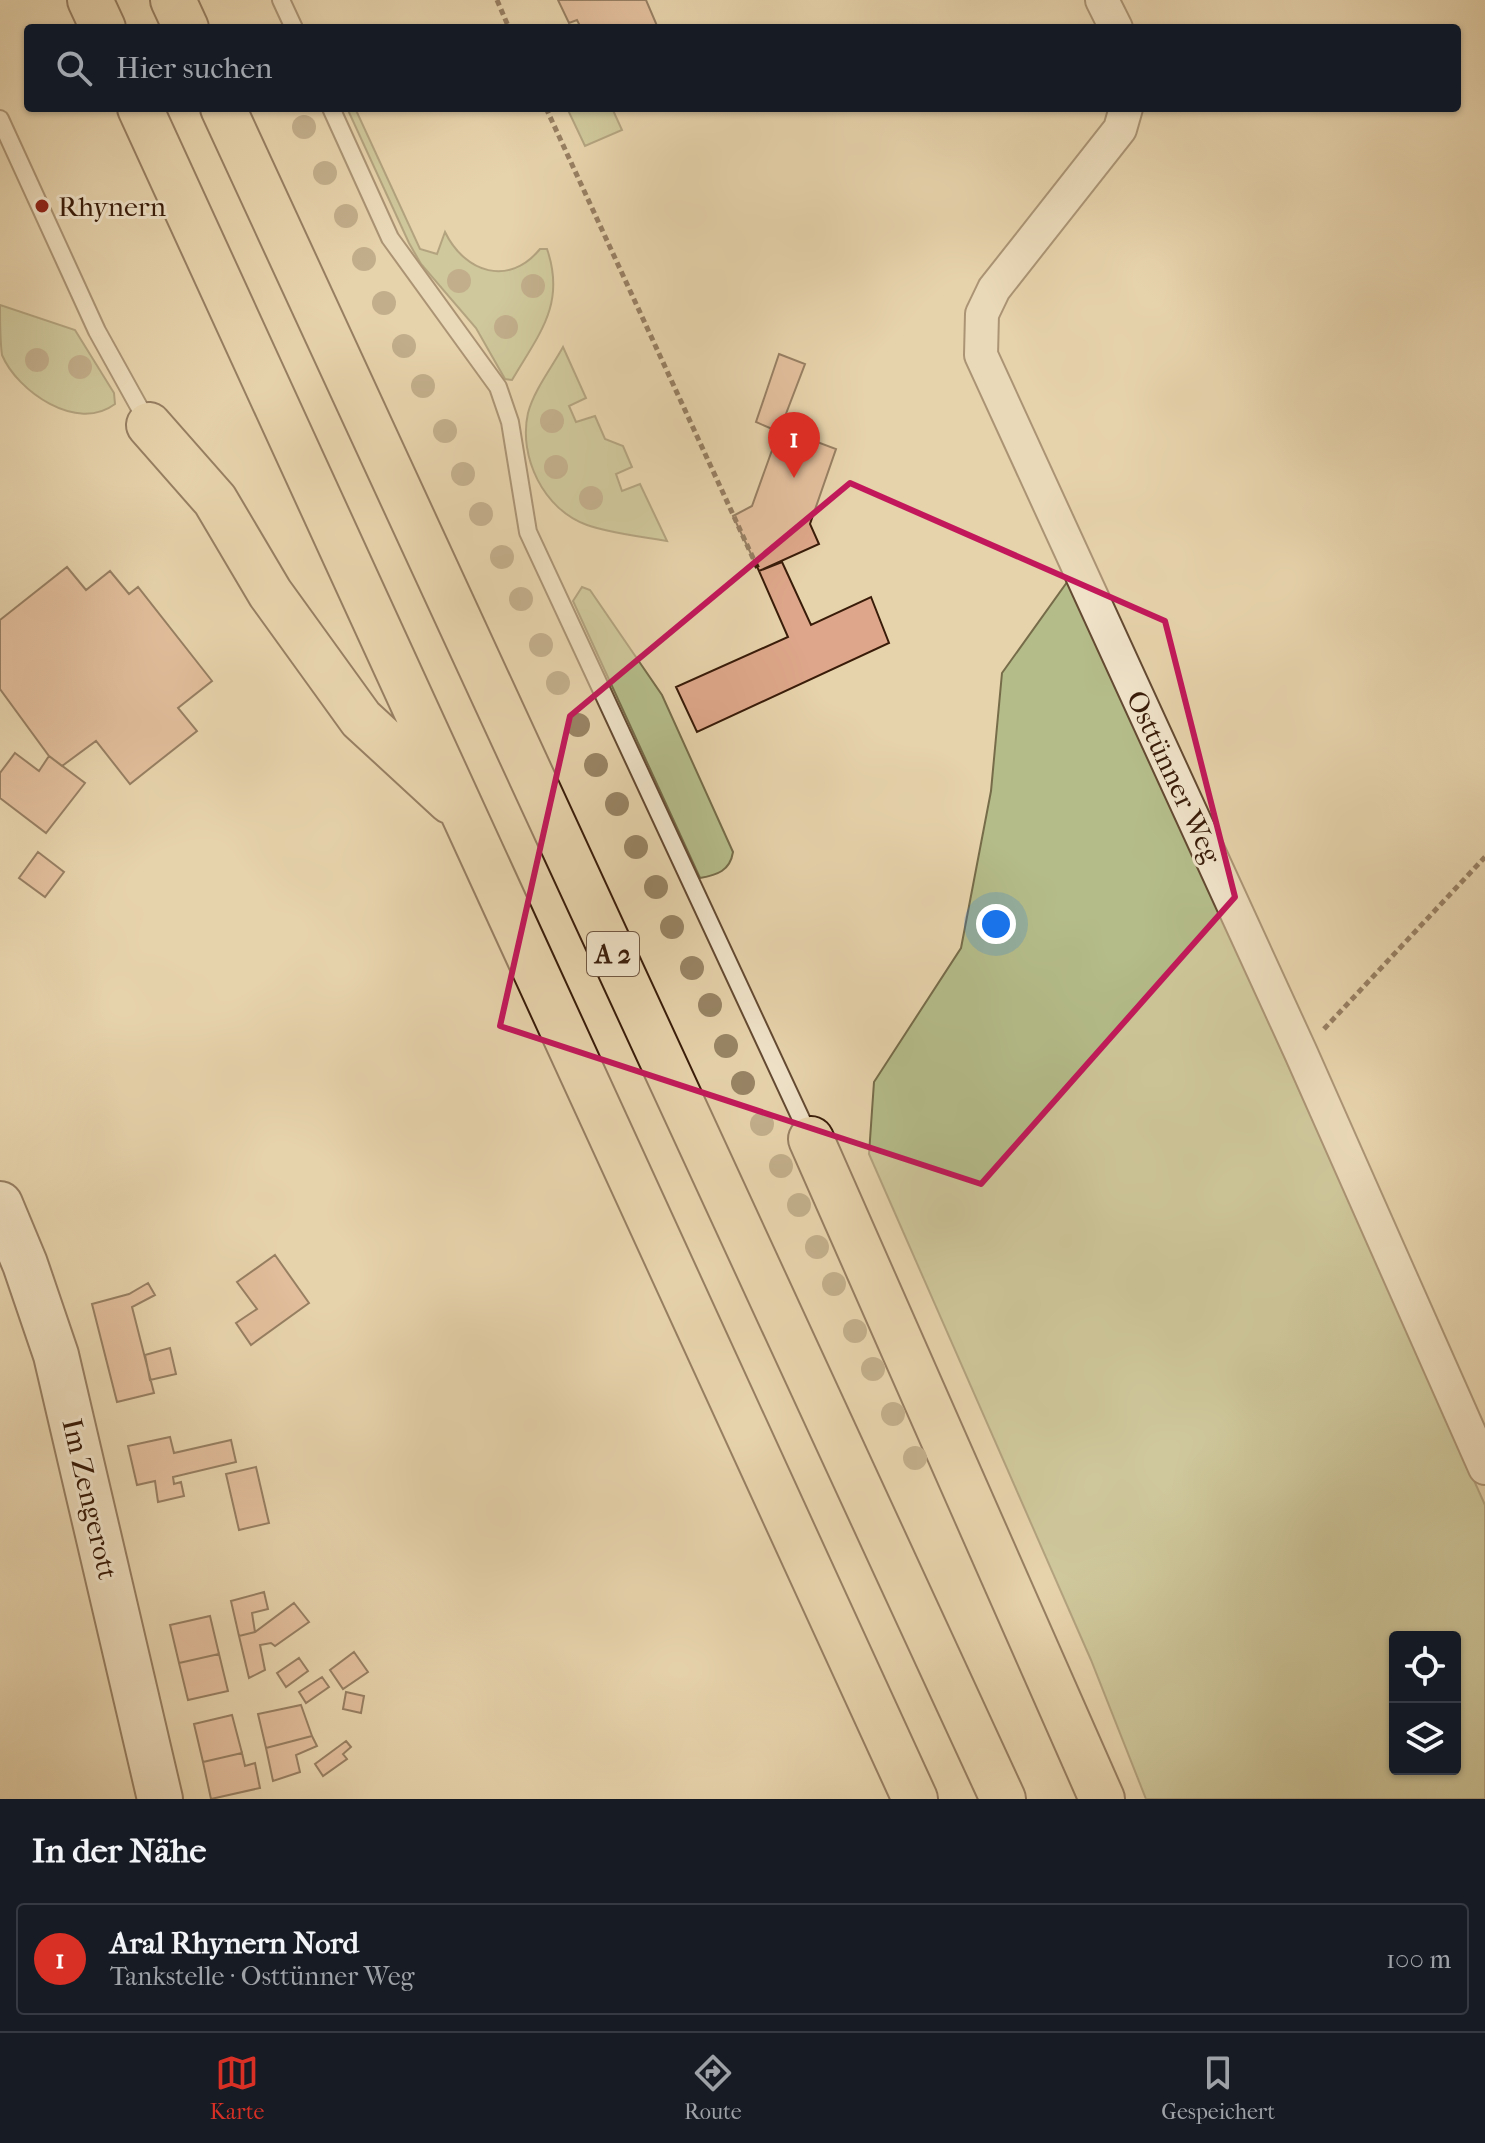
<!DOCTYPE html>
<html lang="de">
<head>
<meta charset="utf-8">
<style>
  body { margin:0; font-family:"IM FELL French Canon",serif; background:#242831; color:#f1f3f6 }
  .controls { position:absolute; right:24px; bottom:24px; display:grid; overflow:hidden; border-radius:8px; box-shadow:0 2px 6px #0004 }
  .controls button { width:72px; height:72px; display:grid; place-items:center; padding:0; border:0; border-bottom:2px solid #363941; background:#171b24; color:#f1f3f6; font:40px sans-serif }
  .you { position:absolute; left:996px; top:924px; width:28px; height:28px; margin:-20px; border:6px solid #fff; border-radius:50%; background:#1a73e8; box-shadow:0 0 0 12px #1a73e833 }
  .badge { display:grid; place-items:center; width:52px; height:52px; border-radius:50%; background:#d93025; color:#fff; font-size:26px; font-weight:700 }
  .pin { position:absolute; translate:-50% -66px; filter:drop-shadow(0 2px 4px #0008) }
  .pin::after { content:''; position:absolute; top:42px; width:28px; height:24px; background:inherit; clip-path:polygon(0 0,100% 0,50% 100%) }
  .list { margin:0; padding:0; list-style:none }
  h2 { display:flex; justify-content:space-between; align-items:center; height:104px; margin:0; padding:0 32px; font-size:34px }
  h2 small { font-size:26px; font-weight:400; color:#9ea1a6 }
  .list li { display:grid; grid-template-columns:52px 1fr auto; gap:24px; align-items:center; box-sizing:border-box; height:112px; margin:0 16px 16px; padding:0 16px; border:2px solid #363941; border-radius:8px }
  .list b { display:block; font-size:30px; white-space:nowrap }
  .list p { margin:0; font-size:26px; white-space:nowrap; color:#9ea1a6 }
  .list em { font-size:26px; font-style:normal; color:#9ea1a6 }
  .icon { flex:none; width:44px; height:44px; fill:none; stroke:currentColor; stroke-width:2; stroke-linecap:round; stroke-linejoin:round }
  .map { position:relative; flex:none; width:1485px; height:1799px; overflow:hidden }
  .search { position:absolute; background:#171b24; box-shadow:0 2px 6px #0004; left:24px; right:24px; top:24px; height:88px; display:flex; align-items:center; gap:20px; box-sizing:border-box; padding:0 28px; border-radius:8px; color:#9ea1a6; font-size:30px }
  .sheet { height:232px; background:#171b24 }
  nav { display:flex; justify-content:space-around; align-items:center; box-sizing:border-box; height:112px; border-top:2px solid #363941; background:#171b24; font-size:22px; color:#9ea1a6 }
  nav a { display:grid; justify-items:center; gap:4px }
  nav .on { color:#d93025 }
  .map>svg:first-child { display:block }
  .green { fill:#b4bc89; stroke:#766c49; stroke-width:2; fill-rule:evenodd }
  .building { fill:#dea78b; stroke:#391c09; stroke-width:2 }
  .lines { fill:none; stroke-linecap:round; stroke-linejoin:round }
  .service-casing { stroke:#644a32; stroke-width:20 }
  .minor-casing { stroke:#644a32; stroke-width:36 }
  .secondary-casing { stroke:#391c09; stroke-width:48 }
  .motorway-casing { stroke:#391c09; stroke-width:48 }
  .path { stroke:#391c09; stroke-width:5; stroke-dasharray:6 4; stroke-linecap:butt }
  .service { stroke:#efe2c8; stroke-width:16 }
  .minor { stroke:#efe2c8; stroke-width:32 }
  .secondary { stroke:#efe2c8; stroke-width:44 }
  .motorway { stroke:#e6d2ab; stroke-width:44 }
  .tree { fill:#988464 }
  .marked { fill:none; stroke:#c2185b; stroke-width:6; stroke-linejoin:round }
  .poi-dot { fill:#8f2418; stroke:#efe2c8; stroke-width:3 }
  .labels { text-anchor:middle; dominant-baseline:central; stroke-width:6; stroke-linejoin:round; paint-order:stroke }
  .shield { fill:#efe2c8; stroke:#705742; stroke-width:2 }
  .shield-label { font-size:26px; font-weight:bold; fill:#391c09 }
  .poi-label { font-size:28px; fill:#391c09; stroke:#efe2c8; text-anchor:start }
  .street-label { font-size:28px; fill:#391c09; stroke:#efe2c8 }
</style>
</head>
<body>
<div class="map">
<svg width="1485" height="1799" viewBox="0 0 1485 1799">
  <rect width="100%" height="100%" fill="#e6d2ab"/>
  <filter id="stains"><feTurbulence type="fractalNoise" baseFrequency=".0025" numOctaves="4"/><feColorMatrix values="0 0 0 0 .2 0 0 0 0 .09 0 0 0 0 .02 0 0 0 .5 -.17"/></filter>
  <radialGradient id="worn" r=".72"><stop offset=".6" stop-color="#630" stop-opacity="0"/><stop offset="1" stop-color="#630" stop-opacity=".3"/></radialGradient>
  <!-- green -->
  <path class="green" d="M347 108H355L420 249 437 254 445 232C465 273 509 287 540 249H547C566 304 539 334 512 380L505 379 476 328 421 264 409 243Z
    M567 108H612L622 130 585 146Z
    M0 305 75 330 114 393 115 404C77 433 17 391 2 355 0 341 0 320 0 305Z
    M563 347 586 398 569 406 576 422 595 416 605 439 623 446 632 467 616 474 622 491 640 484 667 541C641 536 612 534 587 525 544 510 518 457 528 413 534 390 552 367 563 347Z
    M1070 578 1485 1505V1799H1146L1091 1660 869 1154 874 1082 961 948 991 791 1002 673ZM1395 1637H1455V1769H1395Z
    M582 587 590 590 662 695 733 852C730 871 717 875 700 878L573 601Z"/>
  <!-- building -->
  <path class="building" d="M558 0H646L658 28H581L577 20 569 23Z
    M779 354 805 364 779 432 756 422Z
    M780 428 836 449 810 524 819 544 759 571 733 516 752 506Z
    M782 562 811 625 871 597 889 643 697 732 676 687 788 637 759 571Z
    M67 567 86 590 110 571 129 594 138 587 212 681 178 708 197 731 130 784 96 741 62 766 49 756 0 689V620Z
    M15 753 39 771 49 756 85 783 46 833 0 798V773Z
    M38 852 64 872 45 897 19 878Z
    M275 1255 309 1303 251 1345 236 1323 257 1309 237 1282Z
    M148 1283 155 1295 132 1307 154 1393 117 1402 92 1304 129 1294Z
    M170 1348 176 1374 150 1380 145 1355Z
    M170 1437 174 1453 231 1440 236 1462 173 1477 174 1484 181 1482 184 1496 158 1502 155 1481 137 1485 128 1446Z
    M256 1467 269 1523 239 1530 226 1474Z
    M264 1592 268 1609 252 1613 255 1632 239 1636 231 1601Z
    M294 1603 309 1622 275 1646 271 1643 260 1645 265 1670 249 1678 239 1636 255 1632Z
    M210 1616 219 1654 179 1663 170 1625Z
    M354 1652 368 1672 343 1689 330 1670Z
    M219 1654 228 1691 188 1700 179 1663Z
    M299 1658 308 1671 286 1687 277 1673Z
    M322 1677 329 1687 306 1703 299 1692Z
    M346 1692 364 1696 361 1713 343 1709Z
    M301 1705 312 1736 266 1748 258 1714Z
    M232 1715 242 1753 203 1762 194 1724Z
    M312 1736 317 1746 296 1755 300 1772 273 1781 266 1748Z
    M346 1741 351 1747 343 1754 347 1759 323 1776 315 1764Z
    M242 1753 245 1766 255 1763 260 1788 211 1799 203 1762Z"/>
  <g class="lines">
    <!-- service casing -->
    <g class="service-casing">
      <path id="service" d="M281 0 294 28
        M331 108 390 238 498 387 510 422 528 532 810 1138
        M0 119 97 331 148 423"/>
    </g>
    <!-- minor casing -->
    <g class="minor-casing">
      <path id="minor" d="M1102 0 1116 28
        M1126 108 1120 129 994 289 982 314 981 355 1301 1053 1485 1468"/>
    </g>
    <!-- secondary casing -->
    <g class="secondary-casing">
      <path id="secondary" d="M0 1204 25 1264 56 1355 160 1799"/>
    </g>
    <!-- motorway casing -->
    <g class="motorway-casing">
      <path id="motorway" d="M90 0 103 28
        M173 0 186 28
        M140 108 915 1799
        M223 108 1003 1799
        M149 425 215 500 270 593 361 719 450 801
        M811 1139 1102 1799"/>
    </g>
    <!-- path -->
    <path class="path" d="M497 0 509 28
      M546 108 759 571
      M1324 1029 1485 857"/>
    <!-- service -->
    <use href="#service" class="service"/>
    <!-- minor -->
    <use href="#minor" class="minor"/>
    <!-- secondary -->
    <use href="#secondary" class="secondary"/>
    <!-- motorway -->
    <use href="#motorway" class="motorway"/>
  </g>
  <!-- trees -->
  <g class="tree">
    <circle cx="304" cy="127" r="12"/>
    <circle cx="325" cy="173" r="12"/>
    <circle cx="346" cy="216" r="12"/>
    <circle cx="364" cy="259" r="12"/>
    <circle cx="459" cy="281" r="12"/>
    <circle cx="533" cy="286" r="12"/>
    <circle cx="384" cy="303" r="12"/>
    <circle cx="506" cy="327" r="12"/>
    <circle cx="404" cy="346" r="12"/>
    <circle cx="37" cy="360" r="12"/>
    <circle cx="80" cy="367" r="12"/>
    <circle cx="423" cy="386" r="12"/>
    <circle cx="552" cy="421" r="12"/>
    <circle cx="445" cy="431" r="12"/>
    <circle cx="556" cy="467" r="12"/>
    <circle cx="463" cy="474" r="12"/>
    <circle cx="591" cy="498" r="12"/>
    <circle cx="481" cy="514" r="12"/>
    <circle cx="502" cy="557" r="12"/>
    <circle cx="521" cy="599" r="12"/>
    <circle cx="541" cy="645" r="12"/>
    <circle cx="558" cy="683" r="12"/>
    <circle cx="578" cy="725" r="12"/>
    <circle cx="596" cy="765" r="12"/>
    <circle cx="617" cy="804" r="12"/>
    <circle cx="636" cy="847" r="12"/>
    <circle cx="656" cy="887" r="12"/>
    <circle cx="672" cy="927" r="12"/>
    <circle cx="692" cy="968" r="12"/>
    <circle cx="710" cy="1005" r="12"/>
    <circle cx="726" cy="1046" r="12"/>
    <circle cx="743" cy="1083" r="12"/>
    <circle cx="762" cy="1124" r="12"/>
    <circle cx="781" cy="1166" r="12"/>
    <circle cx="799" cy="1205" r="12"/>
    <circle cx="817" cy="1247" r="12"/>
    <circle cx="834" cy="1284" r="12"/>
    <circle cx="855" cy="1331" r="12"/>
    <circle cx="873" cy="1369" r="12"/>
    <circle cx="893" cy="1414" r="12"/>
    <circle cx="915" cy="1458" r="12"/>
  </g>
  <!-- marked area -->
  <path d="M0 0H1485V1799H0ZM850 483 1165 621 1235 897 981 1184 500 1026 570 716Z" fill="#e6d2ab" fill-opacity=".55" fill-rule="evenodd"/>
  <path class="marked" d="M850 483 1165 621 1235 897 981 1184 500 1026 570 716Z"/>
  <!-- markers -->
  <circle class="poi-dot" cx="42" cy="206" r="8"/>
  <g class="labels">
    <!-- shield labels -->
    <rect class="shield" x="587" y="932" width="52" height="44" rx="6"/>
    <g class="shield-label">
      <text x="613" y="954">A 2</text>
    </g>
    <!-- poi labels -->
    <g class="poi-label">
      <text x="58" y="206">Rhynern</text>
    </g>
    <!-- street labels -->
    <g class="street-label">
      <text transform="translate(1174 777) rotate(65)">Osttünner Weg</text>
      <text transform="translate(90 1499) rotate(77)">Im Zengerott</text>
    </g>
  </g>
  <rect width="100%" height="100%" filter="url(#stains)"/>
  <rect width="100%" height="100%" fill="url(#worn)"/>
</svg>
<div class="controls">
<button><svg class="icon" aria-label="locate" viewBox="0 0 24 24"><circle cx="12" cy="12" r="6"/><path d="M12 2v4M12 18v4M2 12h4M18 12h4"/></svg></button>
<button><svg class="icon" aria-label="layers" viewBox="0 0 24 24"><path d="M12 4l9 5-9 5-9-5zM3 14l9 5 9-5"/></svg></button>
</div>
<div class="you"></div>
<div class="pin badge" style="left:794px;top:478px">1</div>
<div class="search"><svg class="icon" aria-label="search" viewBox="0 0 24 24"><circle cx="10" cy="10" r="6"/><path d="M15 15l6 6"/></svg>Hier suchen</div>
</div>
<section class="sheet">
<h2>In der Nähe<small></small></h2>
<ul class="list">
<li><span class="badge">1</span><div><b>Aral Rhynern Nord</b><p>Tankstelle · Osttünner Weg</p></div><em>100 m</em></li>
</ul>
</section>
<nav>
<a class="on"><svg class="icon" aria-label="map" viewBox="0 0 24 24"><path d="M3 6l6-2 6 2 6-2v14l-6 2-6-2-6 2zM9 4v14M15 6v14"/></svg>Karte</a>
<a><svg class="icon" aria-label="directions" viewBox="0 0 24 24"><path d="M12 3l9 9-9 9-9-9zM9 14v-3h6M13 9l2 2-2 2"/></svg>Route</a>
<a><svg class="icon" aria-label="saved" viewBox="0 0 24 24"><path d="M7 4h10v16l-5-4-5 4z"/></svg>Gespeichert</a>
</nav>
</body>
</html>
